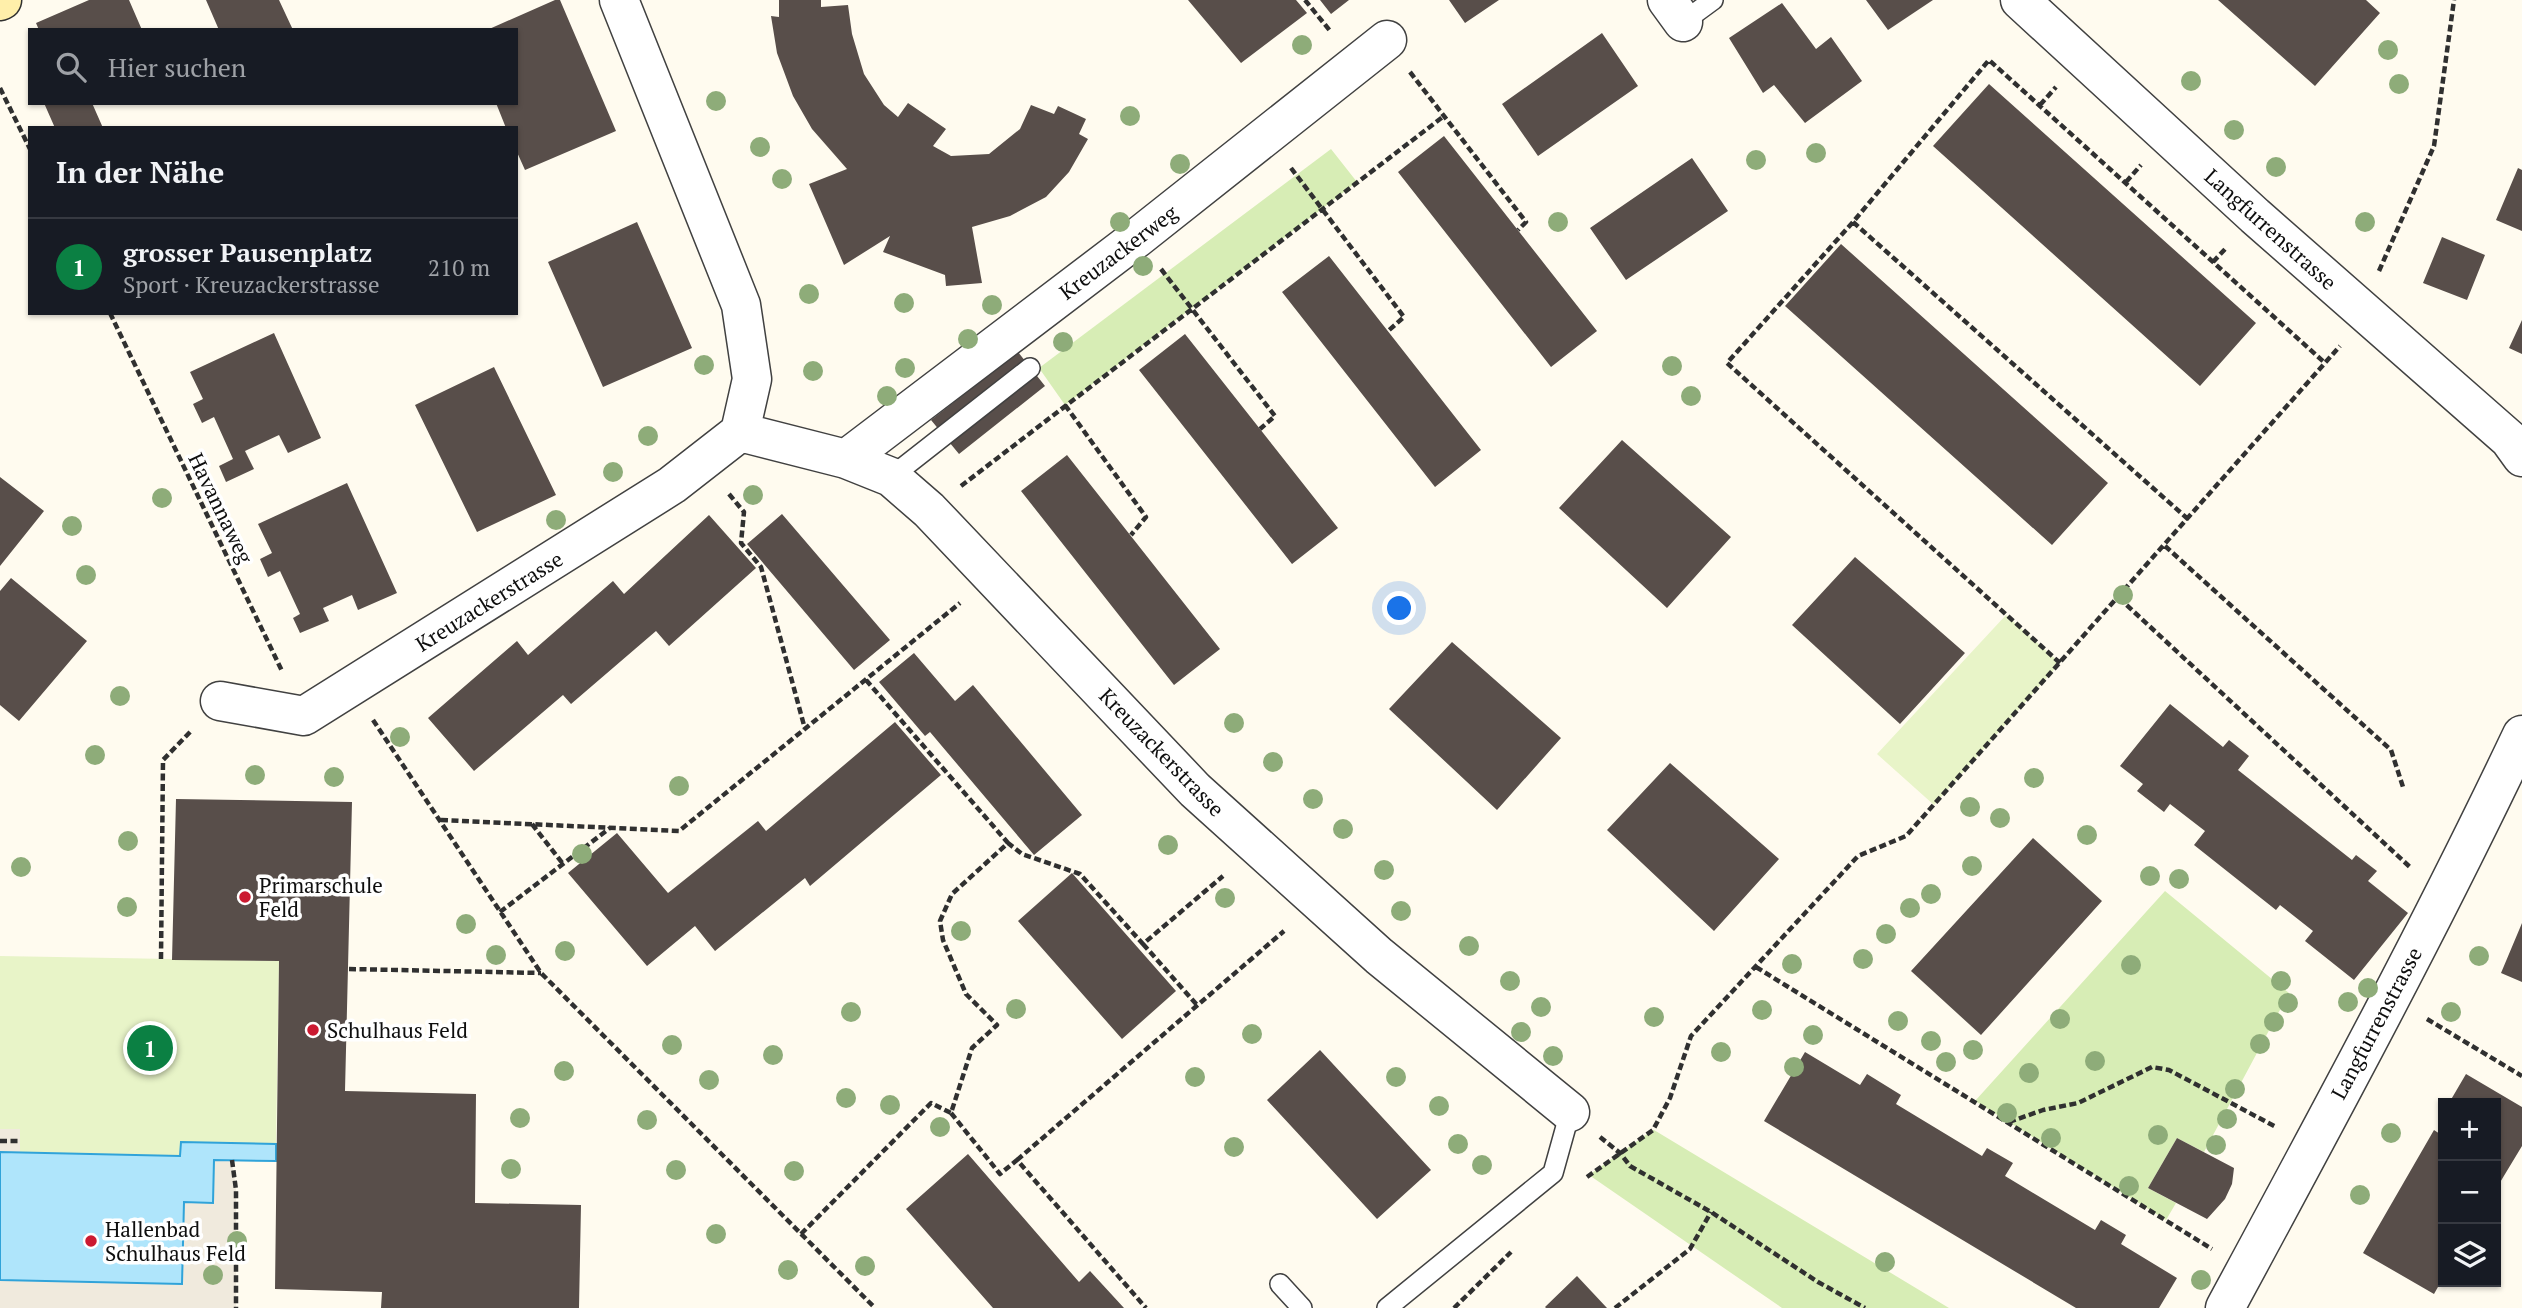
<!DOCTYPE html>
<html lang="de">
<head>
<meta charset="utf-8">
<style>
  body { margin:0; font-family:"PT Serif",serif; background:#242831; color:#f1f3f6 }
  .controls { position:absolute; right:21px; bottom:21px; display:grid; overflow:hidden; border-radius:0px; box-shadow:0 2px 5px #0004 }
  .controls button { width:63px; height:63px; display:grid; place-items:center; padding:0; border:0; border-bottom:2px solid #363941; background:#171b24; color:#f1f3f6; font:35px sans-serif }
  .you { position:absolute; left:1400px; top:609px; width:24px; height:24px; margin:-18px; border:5px solid #fff; border-radius:50%; background:#1a73e8; box-shadow:0 0 0 10px #1a73e833 }
  .badge { display:grid; place-items:center; width:46px; height:46px; border-radius:50%; background:#0b8043; color:#fff; font-size:23px; font-weight:700 }
  .pin { position:absolute; translate:-50% -50%; border:4px solid #fff; box-shadow:0 2px 7px #0006 }
  .list { margin:0; padding:0; list-style:none }
  h2 { display:flex; justify-content:space-between; align-items:center; height:91px; margin:0; padding:0 28px; font-size:30px }
  h2 small { font-size:23px; font-weight:400; color:#9ea1a6 }
  .list li { display:grid; grid-template-columns:46px 1fr auto; gap:21px; align-items:center; box-sizing:border-box; height:98px; padding:0 28px; border-top:2px solid #363941 }
  .list b { display:block; font-size:26px; white-space:nowrap }
  .list p { margin:0; font-size:23px; white-space:nowrap; color:#9ea1a6 }
  .list em { font-size:23px; font-style:normal; color:#9ea1a6 }
  .icon { flex:none; width:38px; height:38px; fill:none; stroke:currentColor; stroke-width:2; stroke-linecap:round; stroke-linejoin:round }
  .map { position:relative; flex:none; width:2522px; height:1308px; overflow:hidden }
  .search { position:absolute; background:#171b24; box-shadow:0 2px 5px #0004; left:28px; top:28px; width:490px; height:77px; display:flex; align-items:center; gap:18px; box-sizing:border-box; padding:0 24px; border-radius:0px; color:#9ea1a6; font-size:26px }
  .panel { position:absolute; background:#171b24; box-shadow:0 2px 5px #0004; left:28px; top:126px; width:490px; height:189px; border-radius:0px }
  .map>svg:first-child { display:block }
  .green { fill:#d7edb5 }
  .pitch { fill:#e8f4c8 }
  .plaza { fill:#f0eadd }
  .water { fill:#afe5fb; stroke:#30a3d9; stroke-width:2 }
  .building { fill:#584e4a }
  .lines { fill:none; stroke-linecap:round; stroke-linejoin:round }
  .service-casing { stroke:#414141; stroke-width:22 }
  .minor-casing { stroke:#414141; stroke-width:41 }
  .secondary-casing { stroke:#303030; stroke-width:41 }
  .path { stroke:#303030; stroke-width:4.5; stroke-dasharray:7 3.5; stroke-linecap:butt }
  .service { stroke:#fff; stroke-width:19 }
  .minor { stroke:#fff; stroke-width:38 }
  .secondary { stroke:#ffefaa; stroke-width:38 }
  .tree { fill:#8eac79 }
  .poi-dot { fill:#cb1a31; stroke:#fff; stroke-width:2.5 }
  .labels { text-anchor:middle; dominant-baseline:central; stroke-width:7; stroke-linejoin:round; paint-order:stroke }
  .street-label { font-size:21px; fill:#0e0e0e; stroke:#fff }
  .poi-label { font-size:21px; fill:#0e0e0e; stroke:#fff; text-anchor:start }
</style>
</head>
<body>
<div class="map">
<svg width="2522" height="1308" viewBox="0 0 2522 1308">
  <rect width="100%" height="100%" fill="#fffbef"/>
  <!-- green -->
  <path class="green" d="M1331 149 1357 182 1065 405 1039 368Z
    M2165 891 2289 993 2204 1152 2177 1138 2148 1188 2176 1203 2166 1220 1975 1101Z
    M1653 1130H1654L1949 1308H1782L1589 1175Z"/>
  <!-- pitch -->
  <path class="pitch" d="M2006 615 2060 663 1934 805 1877 754Z
    M0 956 279 961 276 1144 182 1142 181 1156 20 1152V1129H0Z"/>
  <!-- plaza -->
  <path class="plaza" d="M0 1129H20V1152H0Z
    M214 1160H232L236 1190V1308H0V1280L182 1284 184 1202Z"/>
  <!-- water -->
  <path class="water" d="M181 1142 276 1144V1161L214 1160 213 1203 184 1202 182 1284 0 1280V1152L180 1156Z"/>
  <!-- building -->
  <path class="building" d="M89 0H129L142 30H39L36 23Z
    M206 0H279L293 30H219Z
    M555 0H560L616 131 525 170 516 150V128H506L496 103H516V30H487Z
    M779 0H821V7L848 5 852 34 864 74 884 105 898 117 908 103 946 129 933 146 951 156 989 154 1020 129 1031 105 1054 114 1058 106 1086 119 1079 134 1088 139 1069 172 1046 197 1010 216 972 227 982 283 946 286 945 275 883 252 890 236 844 265 809 184 847 169 812 129 793 96 777 53 771 16 779 17Z
    M1188 0H1296L1307 13 1241 63Z
    M1320 0H1349L1331 14Z
    M1449 0H1499L1465 23Z
    M1866 0H1933L1888 30Z
    M2218 0H2366L2380 13 2315 86Z
    M1782 3 1816 49 1831 37 1862 81 1805 123 1774 85 1763 93 1729 38Z
    M1602 33 1638 86 1538 156 1502 104Z
    M1989 84 2256 323 2200 386 1933 146Z
    M44 103H92L103 128H55Z
    M1444 136 1597 331 1551 367 1398 172Z
    M1692 158 1728 211 1626 280 1590 228Z
    M2518 168 2522 170V231L2496 220Z
    M637 222 692 348 603 387 548 262Z
    M2442 237 2485 255 2467 300 2423 283Z
    M1841 244 2108 483 2052 545 1785 306Z
    M1329 256 1481 450 1435 487 1282 292Z
    M2522 320V354L2509 348Z
    M274 333 321 438 288 453 279 435 245 451 254 469 226 482 219 466 233 459 214 417 202 423 193 404 203 399 190 372Z
    M1185 334 1338 528 1292 564 1139 370Z
    M1018 352 1045 386 959 454 931 420Z
    M494 367 556 495 477 532 415 405Z
    M1622 440 1731 537 1667 608 1559 508Z
    M1067 455 1220 649 1174 685 1021 491Z
    M0 477 44 511 0 566Z
    M347 483 397 593 358 610 352 595 323 608 329 621 300 633 293 618 300 614 280 571 268 577 260 559 272 553 258 524Z
    M782 514 890 640 854 670 747 544Z
    M709 515 756 568 669 646 656 631 571 704 563 695 474 771 428 718 517 641 528 655 613 581 624 594Z
    M1855 557 1965 653 1900 724 1792 625Z
    M11 578 87 641 19 721 0 705V591Z
    M1452 642 1561 738 1497 810 1389 709Z
    M914 653 955 701 973 685 1082 815 1034 855 930 732 925 736 879 682Z
    M2170 704 2223 747 2229 740 2249 756 2238 770 2352 860 2356 855 2377 871 2368 881 2408 913 2354 980 2305 941 2313 931 2280 905 2276 910 2194 845 2205 831 2170 804 2164 812 2137 791 2143 784 2120 766Z
    M895 722 941 775 810 886 805 878 715 951 695 926 647 966 568 873 617 833 668 893 758 821 766 831Z
    M1670 763 1779 859 1714 931 1607 830Z
    M176 799 352 802 345 1091 476 1094 475 1203 581 1205 579 1308H381L382 1292 275 1289 279 961 172 960Z
    M2033 838 2102 901 1981 1035 1911 971Z
    M1072 873 1176 991 1122 1039 1018 921Z
    M2522 923V982L2501 973Z
    M1320 1050 1431 1170 1377 1219 1267 1100Z
    M1805 1052 1860 1085 1867 1074 1901 1095 1896 1104 1982 1156 1987 1148 2013 1163 2005 1176 2095 1230 2101 1220 2126 1235 2121 1244 2177 1278 2159 1308H2076L1764 1121Z
    M2466 1074 2522 1107V1146L2496 1189V1103H2449Z
    M2434 1130 2443 1136V1278L2434 1294 2363 1253Z
    M2177 1138 2234 1168 2232 1184 2225 1199 2207 1219 2148 1188Z
    M968 1154 1079 1282 1090 1271 1124 1308H993L906 1209Z
    M1577 1276 1607 1308H1546L1545 1307Z"/>
  <g class="lines">
    <!-- service casing -->
    <g class="service-casing">
      <path id="service" d="M1683 22 1713 0
        M891 477 1030 368
        M1280 1284 1302 1308
        M1387 1308 1553 1173 1570 1112"/>
    </g>
    <!-- minor casing -->
    <g class="minor-casing">
      <path id="minor" d="M1667 0 1683 22
        M2020 0 2255 216 2509 439 2522 457
        M740 432 846 459 891 477 929 510 1195 790 1379 956 1570 1112
        M846 459 1137 238 1387 40
        M220 701 304 716 672 485 740 432 752 379 741 305 619 0
        M2225 1308C2327 1119 2430 929 2522 735"/>
    </g>
    <!-- secondary casing -->
    <g class="secondary-casing">
      <path id="secondary" d="M0 1 2 0"/>
    </g>
    <!-- path -->
    <path class="path" d="M1305 0 1331 32
      M1410 72 1526 222 1518 230
      M0 88 30 149
      M2040 105 2056 87
      M1291 168 1404 317 1388 331
      M2126 182 2141 165
      M1853 222 2189 520
      M2213 262 2227 247
      M1161 269 1275 416 1260 429
      M2379 271 2434 146 2454 0
      M110 313 282 671
      M1065 405 1146 517 1131 535
      M961 486 1444 116
      M729 494 744 512 741 543 761 567 805 729
      M2165 546 2391 750 2403 787
      M2119 598 2411 868
      M2060 663 1727 363 1853 222 1989 60 2325 363
      M866 680 1008 843
      M373 720 541 973 875 1308
      M441 820 679 831 960 603
      M532 824 563 864
      M500 912 610 828
      M1143 944 1197 1005
      M161 959 163 760 191 731
      M1756 967 2212 1249
      M349 969 541 973
      M2427 1019 2522 1076
      M951 1113 1000 1174 1017 1160 1146 1308
      M2009 1122 2043 1110 2078 1103 2152 1067 2169 1070 2276 1127
      M1600 1137 1620 1153 1630 1166 1711 1212 1818 1282 1865 1308
      M0 1141H20
      M232 1160 236 1190V1308
      M1017 1160 1284 931
      M1587 1177 1653 1130 1670 1098 1691 1036 1858 856 1906 836 2340 346
      M801 1234 931 1103 951 1113 972 1048 997 1025 966 994 943 940 940 921 952 894 1008 843 1022 854 1080 874 1143 944 1223 876
      M1454 1308 1511 1252
      M1615 1308 1690 1249 1711 1212"/>
    <!-- service -->
    <use href="#service" class="service"/>
    <!-- minor -->
    <use href="#minor" class="minor"/>
    <!-- secondary -->
    <use href="#secondary" class="secondary"/>
  </g>
  <!-- trees -->
  <g class="tree">
    <circle cx="1302" cy="45" r="10"/>
    <circle cx="2388" cy="50" r="10"/>
    <circle cx="2191" cy="81" r="10"/>
    <circle cx="2399" cy="84" r="10"/>
    <circle cx="716" cy="101" r="10"/>
    <circle cx="1130" cy="116" r="10"/>
    <circle cx="2234" cy="130" r="10"/>
    <circle cx="760" cy="147" r="10"/>
    <circle cx="1816" cy="153" r="10"/>
    <circle cx="1756" cy="160" r="10"/>
    <circle cx="1180" cy="164" r="10"/>
    <circle cx="2276" cy="167" r="10"/>
    <circle cx="782" cy="179" r="10"/>
    <circle cx="1120" cy="222" r="10"/>
    <circle cx="1558" cy="222" r="10"/>
    <circle cx="2365" cy="222" r="10"/>
    <circle cx="1143" cy="266" r="10"/>
    <circle cx="809" cy="294" r="10"/>
    <circle cx="904" cy="303" r="10"/>
    <circle cx="992" cy="305" r="10"/>
    <circle cx="968" cy="339" r="10"/>
    <circle cx="1063" cy="342" r="10"/>
    <circle cx="704" cy="365" r="10"/>
    <circle cx="1672" cy="366" r="10"/>
    <circle cx="905" cy="368" r="10"/>
    <circle cx="813" cy="371" r="10"/>
    <circle cx="887" cy="396" r="10"/>
    <circle cx="1691" cy="396" r="10"/>
    <circle cx="648" cy="436" r="10"/>
    <circle cx="613" cy="472" r="10"/>
    <circle cx="753" cy="495" r="10"/>
    <circle cx="162" cy="498" r="10"/>
    <circle cx="556" cy="520" r="10"/>
    <circle cx="72" cy="526" r="10"/>
    <circle cx="86" cy="575" r="10"/>
    <circle cx="2123" cy="595" r="10"/>
    <circle cx="120" cy="696" r="10"/>
    <circle cx="1234" cy="723" r="10"/>
    <circle cx="400" cy="737" r="10"/>
    <circle cx="95" cy="755" r="10"/>
    <circle cx="1273" cy="762" r="10"/>
    <circle cx="255" cy="775" r="10"/>
    <circle cx="334" cy="777" r="10"/>
    <circle cx="2034" cy="778" r="10"/>
    <circle cx="679" cy="786" r="10"/>
    <circle cx="1313" cy="799" r="10"/>
    <circle cx="1970" cy="807" r="10"/>
    <circle cx="2000" cy="818" r="10"/>
    <circle cx="1343" cy="829" r="10"/>
    <circle cx="2087" cy="835" r="10"/>
    <circle cx="128" cy="841" r="10"/>
    <circle cx="1168" cy="845" r="10"/>
    <circle cx="582" cy="854" r="10"/>
    <circle cx="1972" cy="866" r="10"/>
    <circle cx="21" cy="867" r="10"/>
    <circle cx="1384" cy="870" r="10"/>
    <circle cx="2150" cy="876" r="10"/>
    <circle cx="2179" cy="879" r="10"/>
    <circle cx="1931" cy="894" r="10"/>
    <circle cx="1225" cy="898" r="10"/>
    <circle cx="127" cy="907" r="10"/>
    <circle cx="1910" cy="908" r="10"/>
    <circle cx="1401" cy="911" r="10"/>
    <circle cx="466" cy="924" r="10"/>
    <circle cx="961" cy="931" r="10"/>
    <circle cx="1886" cy="934" r="10"/>
    <circle cx="1469" cy="946" r="10"/>
    <circle cx="565" cy="951" r="10"/>
    <circle cx="496" cy="955" r="10"/>
    <circle cx="2479" cy="956" r="10"/>
    <circle cx="1863" cy="959" r="10"/>
    <circle cx="1792" cy="964" r="10"/>
    <circle cx="2131" cy="965" r="10"/>
    <circle cx="1510" cy="981" r="10"/>
    <circle cx="2281" cy="981" r="10"/>
    <circle cx="2368" cy="988" r="10"/>
    <circle cx="2348" cy="1002" r="10"/>
    <circle cx="2288" cy="1003" r="10"/>
    <circle cx="1541" cy="1007" r="10"/>
    <circle cx="1016" cy="1009" r="10"/>
    <circle cx="1762" cy="1010" r="10"/>
    <circle cx="851" cy="1012" r="10"/>
    <circle cx="2451" cy="1012" r="10"/>
    <circle cx="1654" cy="1017" r="10"/>
    <circle cx="2060" cy="1019" r="10"/>
    <circle cx="1898" cy="1021" r="10"/>
    <circle cx="2274" cy="1022" r="10"/>
    <circle cx="1521" cy="1032" r="10"/>
    <circle cx="1252" cy="1034" r="10"/>
    <circle cx="1813" cy="1035" r="10"/>
    <circle cx="1931" cy="1041" r="10"/>
    <circle cx="2260" cy="1044" r="10"/>
    <circle cx="672" cy="1045" r="10"/>
    <circle cx="1973" cy="1050" r="10"/>
    <circle cx="1721" cy="1052" r="10"/>
    <circle cx="773" cy="1055" r="10"/>
    <circle cx="1553" cy="1056" r="10"/>
    <circle cx="2095" cy="1061" r="10"/>
    <circle cx="1946" cy="1062" r="10"/>
    <circle cx="1794" cy="1067" r="10"/>
    <circle cx="564" cy="1071" r="10"/>
    <circle cx="2029" cy="1073" r="10"/>
    <circle cx="1195" cy="1077" r="10"/>
    <circle cx="1396" cy="1077" r="10"/>
    <circle cx="709" cy="1080" r="10"/>
    <circle cx="2235" cy="1089" r="10"/>
    <circle cx="846" cy="1098" r="10"/>
    <circle cx="890" cy="1105" r="10"/>
    <circle cx="1439" cy="1106" r="10"/>
    <circle cx="2007" cy="1113" r="10"/>
    <circle cx="520" cy="1118" r="10"/>
    <circle cx="2227" cy="1119" r="10"/>
    <circle cx="647" cy="1120" r="10"/>
    <circle cx="940" cy="1127" r="10"/>
    <circle cx="2391" cy="1133" r="10"/>
    <circle cx="2158" cy="1135" r="10"/>
    <circle cx="2051" cy="1138" r="10"/>
    <circle cx="1458" cy="1144" r="10"/>
    <circle cx="2216" cy="1145" r="10"/>
    <circle cx="1234" cy="1147" r="10"/>
    <circle cx="1482" cy="1165" r="10"/>
    <circle cx="511" cy="1169" r="10"/>
    <circle cx="676" cy="1170" r="10"/>
    <circle cx="794" cy="1171" r="10"/>
    <circle cx="2129" cy="1186" r="10"/>
    <circle cx="2360" cy="1195" r="10"/>
    <circle cx="716" cy="1234" r="10"/>
    <circle cx="237" cy="1241" r="10"/>
    <circle cx="1885" cy="1262" r="10"/>
    <circle cx="865" cy="1266" r="10"/>
    <circle cx="788" cy="1270" r="10"/>
    <circle cx="213" cy="1275" r="10"/>
    <circle cx="2201" cy="1280" r="10"/>
  </g>
  <!-- markers -->
  <g class="poi-dot">
    <circle cx="245" cy="897" r="7"/>
    <circle cx="313" cy="1030" r="7"/>
    <circle cx="91" cy="1241" r="7"/>
  </g>
  <g class="labels">
    <!-- street labels -->
    <g class="street-label">
      <text transform="translate(2271 229) rotate(42)">Langfurrenstrasse</text>
      <text transform="translate(1118 252) rotate(-37)">Kreuzackerweg</text>
      <text transform="translate(221 508) rotate(64)">Havannaweg</text>
      <text transform="translate(489 601) rotate(-32)">Kreuzackerstrasse</text>
      <text transform="translate(1162 752) rotate(46)">Kreuzackerstrasse</text>
      <text transform="translate(2376 1023) rotate(-62)">Langfurrenstrasse</text>
    </g>
    <!-- poi labels -->
    <g class="poi-label">
      <text x="259" y="885">Primarschule<tspan x="259" dy="24">Feld</tspan></text>
      <text x="327" y="1030">Schulhaus Feld</text>
      <text x="105" y="1229">Hallenbad<tspan x="105" dy="24">Schulhaus Feld</tspan></text>
    </g>
  </g>
</svg>
<div class="controls">
<button>+</button>
<button>−</button>
<button><svg class="icon" aria-label="layers" viewBox="0 0 24 24"><path d="M12 4l9 5-9 5-9-5zM3 14l9 5 9-5"/></svg></button>
</div>
<div class="you"></div>
<div class="pin badge" style="left:150px;top:1048px">1</div>
<div class="search"><svg class="icon" aria-label="search" viewBox="0 0 24 24"><circle cx="10" cy="10" r="6"/><path d="M15 15l6 6"/></svg>Hier suchen</div>
<section class="panel">
<h2>In der Nähe<small></small></h2>
<ul class="list">
<li><span class="badge">1</span><div><b>grosser Pausenplatz</b><p>Sport · Kreuzackerstrasse</p></div><em>210 m</em></li>
</ul>
</section>
</div>
</body>
</html>
